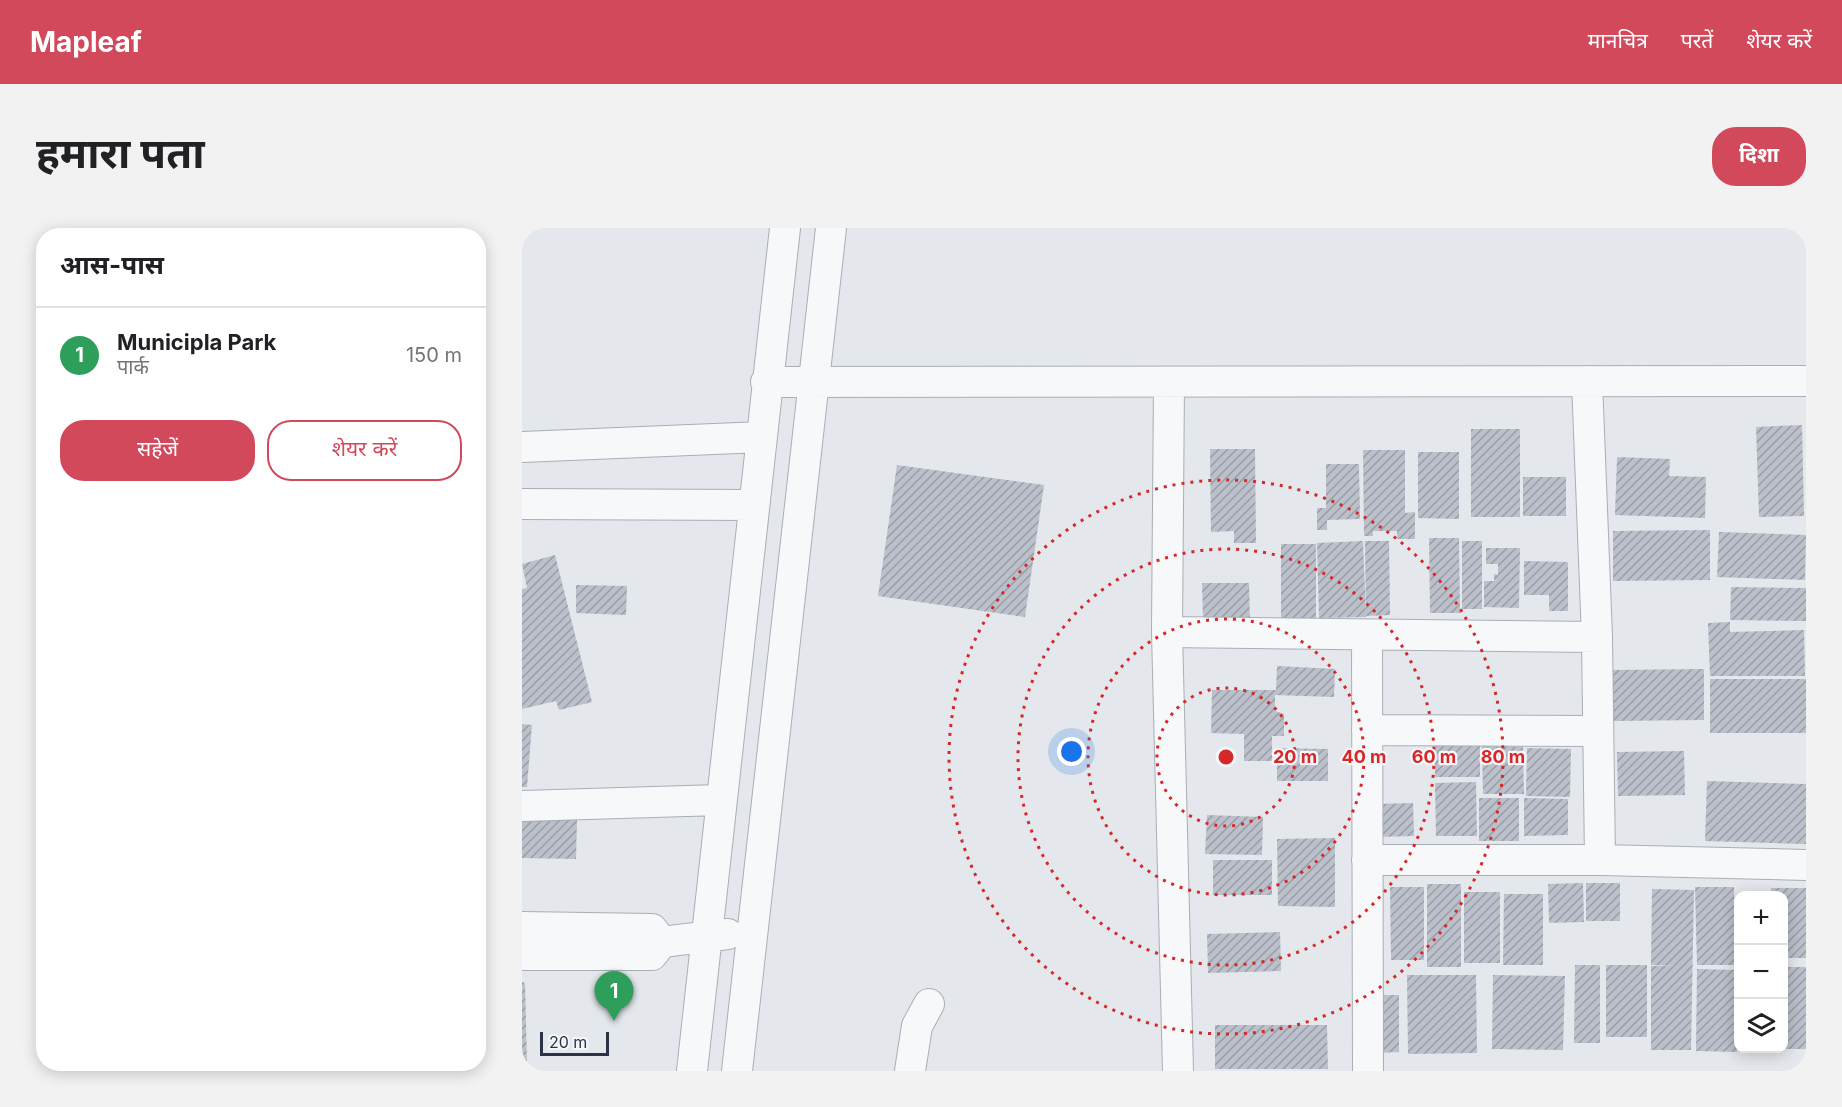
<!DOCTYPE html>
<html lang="hi">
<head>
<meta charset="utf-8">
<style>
  body { margin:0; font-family:Inter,"Noto Sans Devanagari",sans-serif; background:#f2f2f2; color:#202124 }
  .controls { position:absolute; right:18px; bottom:18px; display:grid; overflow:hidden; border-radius:12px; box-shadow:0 3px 15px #0003 }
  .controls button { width:54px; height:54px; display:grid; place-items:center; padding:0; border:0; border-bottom:2px solid #e0e0e0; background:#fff; color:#202124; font:30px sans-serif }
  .scale { position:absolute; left:18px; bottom:15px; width:69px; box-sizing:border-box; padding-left:6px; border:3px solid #2b3445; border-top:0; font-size:16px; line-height:21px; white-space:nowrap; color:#2b3445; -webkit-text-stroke:4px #f4f6f9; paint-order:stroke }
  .you { position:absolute; left:550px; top:524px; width:21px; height:21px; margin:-15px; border:4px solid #fff; border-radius:50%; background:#1a73e8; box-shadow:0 0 0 9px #1a73e833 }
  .badge { display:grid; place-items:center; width:39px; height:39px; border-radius:50%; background:#d1495b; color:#fff; font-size:20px; font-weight:700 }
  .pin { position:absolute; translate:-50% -50px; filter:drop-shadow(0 2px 3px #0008) }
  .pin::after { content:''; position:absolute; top:32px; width:21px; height:18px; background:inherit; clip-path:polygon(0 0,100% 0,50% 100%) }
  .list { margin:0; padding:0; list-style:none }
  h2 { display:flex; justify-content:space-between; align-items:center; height:78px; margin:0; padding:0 24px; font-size:26px }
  h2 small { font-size:20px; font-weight:400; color:#757577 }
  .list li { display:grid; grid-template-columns:39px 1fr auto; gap:18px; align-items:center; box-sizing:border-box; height:96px; padding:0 24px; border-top:2px solid #e0e0e0 }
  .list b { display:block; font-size:22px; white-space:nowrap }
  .list p { margin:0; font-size:20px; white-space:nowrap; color:#757577 }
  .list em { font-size:20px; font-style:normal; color:#757577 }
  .actions { display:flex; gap:12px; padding:18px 24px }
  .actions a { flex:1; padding:14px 0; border:2px solid #d1495b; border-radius:24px; text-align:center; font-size:21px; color:#d1495b }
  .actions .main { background:#d1495b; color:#fff }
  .icon { flex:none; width:33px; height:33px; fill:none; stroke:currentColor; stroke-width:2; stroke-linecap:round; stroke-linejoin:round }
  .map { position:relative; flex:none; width:1284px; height:843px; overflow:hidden; border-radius:24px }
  header { display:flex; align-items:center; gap:36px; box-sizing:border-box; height:84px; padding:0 30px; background:#d1495b; color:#fff }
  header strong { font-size:28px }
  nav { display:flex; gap:33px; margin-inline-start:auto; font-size:21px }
  .intro { display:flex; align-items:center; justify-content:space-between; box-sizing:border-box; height:144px; padding:0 36px }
  h1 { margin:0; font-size:42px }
  .button { padding:15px 27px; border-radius:24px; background:#d1495b; color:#fff; font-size:21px; font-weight:700 }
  main { display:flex; gap:36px; padding:0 36px }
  aside { flex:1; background:#fff; border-radius:24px; box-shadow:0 3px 15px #0003 }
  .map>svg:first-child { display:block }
  .building { fill:url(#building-hatch) }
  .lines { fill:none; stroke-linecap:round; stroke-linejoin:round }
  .minor-casing { stroke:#a9aeb7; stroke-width:32 }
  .minor { stroke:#f7f8fa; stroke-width:30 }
  .ring { fill:none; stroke:#d62828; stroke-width:3; stroke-dasharray:3 6 }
  .centre { fill:#d62828; stroke:#f4f6f9; stroke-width:3 }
  .ring-label { font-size:18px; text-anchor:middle; font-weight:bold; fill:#d62828; stroke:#f4f6f9; stroke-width:4.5; stroke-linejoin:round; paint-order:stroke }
</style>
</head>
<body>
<header>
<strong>Mapleaf</strong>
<nav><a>मानचित्र</a><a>परतें</a><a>शेयर करें</a></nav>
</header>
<div class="intro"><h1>हमारा पता</h1><a class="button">दिशा</a></div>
<main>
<aside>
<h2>आस-पास<small></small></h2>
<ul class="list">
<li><span class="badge" style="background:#2e9e5b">1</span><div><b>Municipla Park</b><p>पार्क</p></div><em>150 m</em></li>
</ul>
<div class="actions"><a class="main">सहेजें</a><a>शेयर करें</a></div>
</aside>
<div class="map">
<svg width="1284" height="843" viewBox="0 0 1284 843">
  <defs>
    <pattern id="building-hatch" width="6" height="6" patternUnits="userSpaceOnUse" patternTransform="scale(1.5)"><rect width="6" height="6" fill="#bbc0ca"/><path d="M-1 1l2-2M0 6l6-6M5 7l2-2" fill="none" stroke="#989da6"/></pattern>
  </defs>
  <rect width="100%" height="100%" fill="#e4e7ec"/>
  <!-- building -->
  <path class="building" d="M1280 197 1282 288 1237 289 1234 199Z
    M949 201H998V289H949Z
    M688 221H733L734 315H712V303L689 304Z
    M841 222H883V285L893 284V311H875V303H851V308H842Z
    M896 224H937V291L896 290Z
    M1095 229 1148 231 1147 248 1184 249 1183 290 1093 287Z
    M804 236H837L838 291 805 292V302H795V280H804Z
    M375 237 522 257 503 389 356 368Z
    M1001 249H1044V288H1001Z
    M1188 302V352L1091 353V303Z
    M1197 304 1284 307 1283 352 1195 349Z
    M907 310H937L938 385H908Z
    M841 313 844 389 797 390 795 315Z
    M843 313H867L868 387 844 388Z
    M940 313H960V381H940Z
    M759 316H794V391L759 390Z
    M964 320H998L997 380 962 379V353H972V346L976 347V336H964Z
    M33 327 70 474 37 482 34 473 0 481V361L5 360 0 336Z
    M1002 333 1046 334V383H1027V367H1002Z
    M680 355H727L728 393H681Z
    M54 357 105 358 104 387 54 385Z
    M1209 359 1284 360V393L1208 392Z
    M1208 394V404L1282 402 1283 448H1188L1186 395Z
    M755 438 813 441 812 469 753 467V483L762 486V508H750V533H722V506L689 505 690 462H754Z
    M1182 441V492L1091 493V442Z
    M1188 451H1284V505H1188Z
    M0 496 10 497 5 559H0Z
    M913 517 958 518V549H913Z
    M960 518 1001 519 1002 566H961Z
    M755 520 806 521V553H755Z
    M1005 520 1049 521 1048 569 1004 568Z
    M1162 523 1163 567 1096 568 1095 524Z
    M1185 553 1284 556V616L1183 613Z
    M954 554 955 608H914L913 555Z
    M957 570H997V613H957Z
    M1002 570 1046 571V607L1002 608Z
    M891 575 892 608 854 609 852 576Z
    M685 587 741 589 740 627 683 626Z
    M0 591 55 592 54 631 0 630Z
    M813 610V679L756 678 755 611Z
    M691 632H750V667H691Z
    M1061 655 1062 694 1027 695 1026 656Z
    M1064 655H1098V693H1064Z
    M905 656H939V739H905Z
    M868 659H902V732H869Z
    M1173 659H1212L1214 737H1175Z
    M1249 660H1284V730H1262V668H1249Z
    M1130 661 1172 662 1169 822H1129V738L1155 737H1129Z
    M942 664H978V735H942Z
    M982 666H1021V737H981Z
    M758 704 759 743 686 745 685 706Z
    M1053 737H1078V815H1052Z
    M1084 737H1125V809H1084Z
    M1262 739H1284V821H1262Z
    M1175 741 1216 742 1215 824 1174 823Z
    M885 747H954L955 825 886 826Z
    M971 747 1043 748 1041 822 970 821Z
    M0 754 3 755 5 836H0Z
    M856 767H877V824L856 825Z
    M693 797H805L806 841H693Z"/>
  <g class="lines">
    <!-- minor casing -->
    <g class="minor-casing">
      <path id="minor" d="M1065 153 1075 409 1078 632 1284 637
        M244 154 1284 153
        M647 154 645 404 656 843
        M0 219 240 209
        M0 276 232 277
        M645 404 1075 409
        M845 407 846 843
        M845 502 1076 503
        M0 578 198 572
        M845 632H1078
        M0 699 130 701 140 714
        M0 727H130L140 714 206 706
        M170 843 263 0
        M215 843 309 0
        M388 843 395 798 407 776"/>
    </g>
    <!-- minor -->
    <use href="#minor" class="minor"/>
  </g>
  <!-- distance rings -->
  <g class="ring">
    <circle cx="704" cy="529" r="69"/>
    <circle cx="704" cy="529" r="138"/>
    <circle cx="704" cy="529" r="208"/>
    <circle cx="704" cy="529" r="277"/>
  </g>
  <circle cx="704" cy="529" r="9" class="centre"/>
  <g class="ring-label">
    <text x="773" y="535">20 m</text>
    <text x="842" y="535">40 m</text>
    <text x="912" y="535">60 m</text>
    <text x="981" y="535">80 m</text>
  </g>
</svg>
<div class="controls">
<button>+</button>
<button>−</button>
<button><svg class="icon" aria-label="layers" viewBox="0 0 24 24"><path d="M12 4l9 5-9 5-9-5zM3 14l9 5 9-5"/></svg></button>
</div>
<div class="scale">20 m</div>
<div class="you"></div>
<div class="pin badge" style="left:92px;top:793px;background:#2e9e5b">1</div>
</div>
</main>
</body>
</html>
